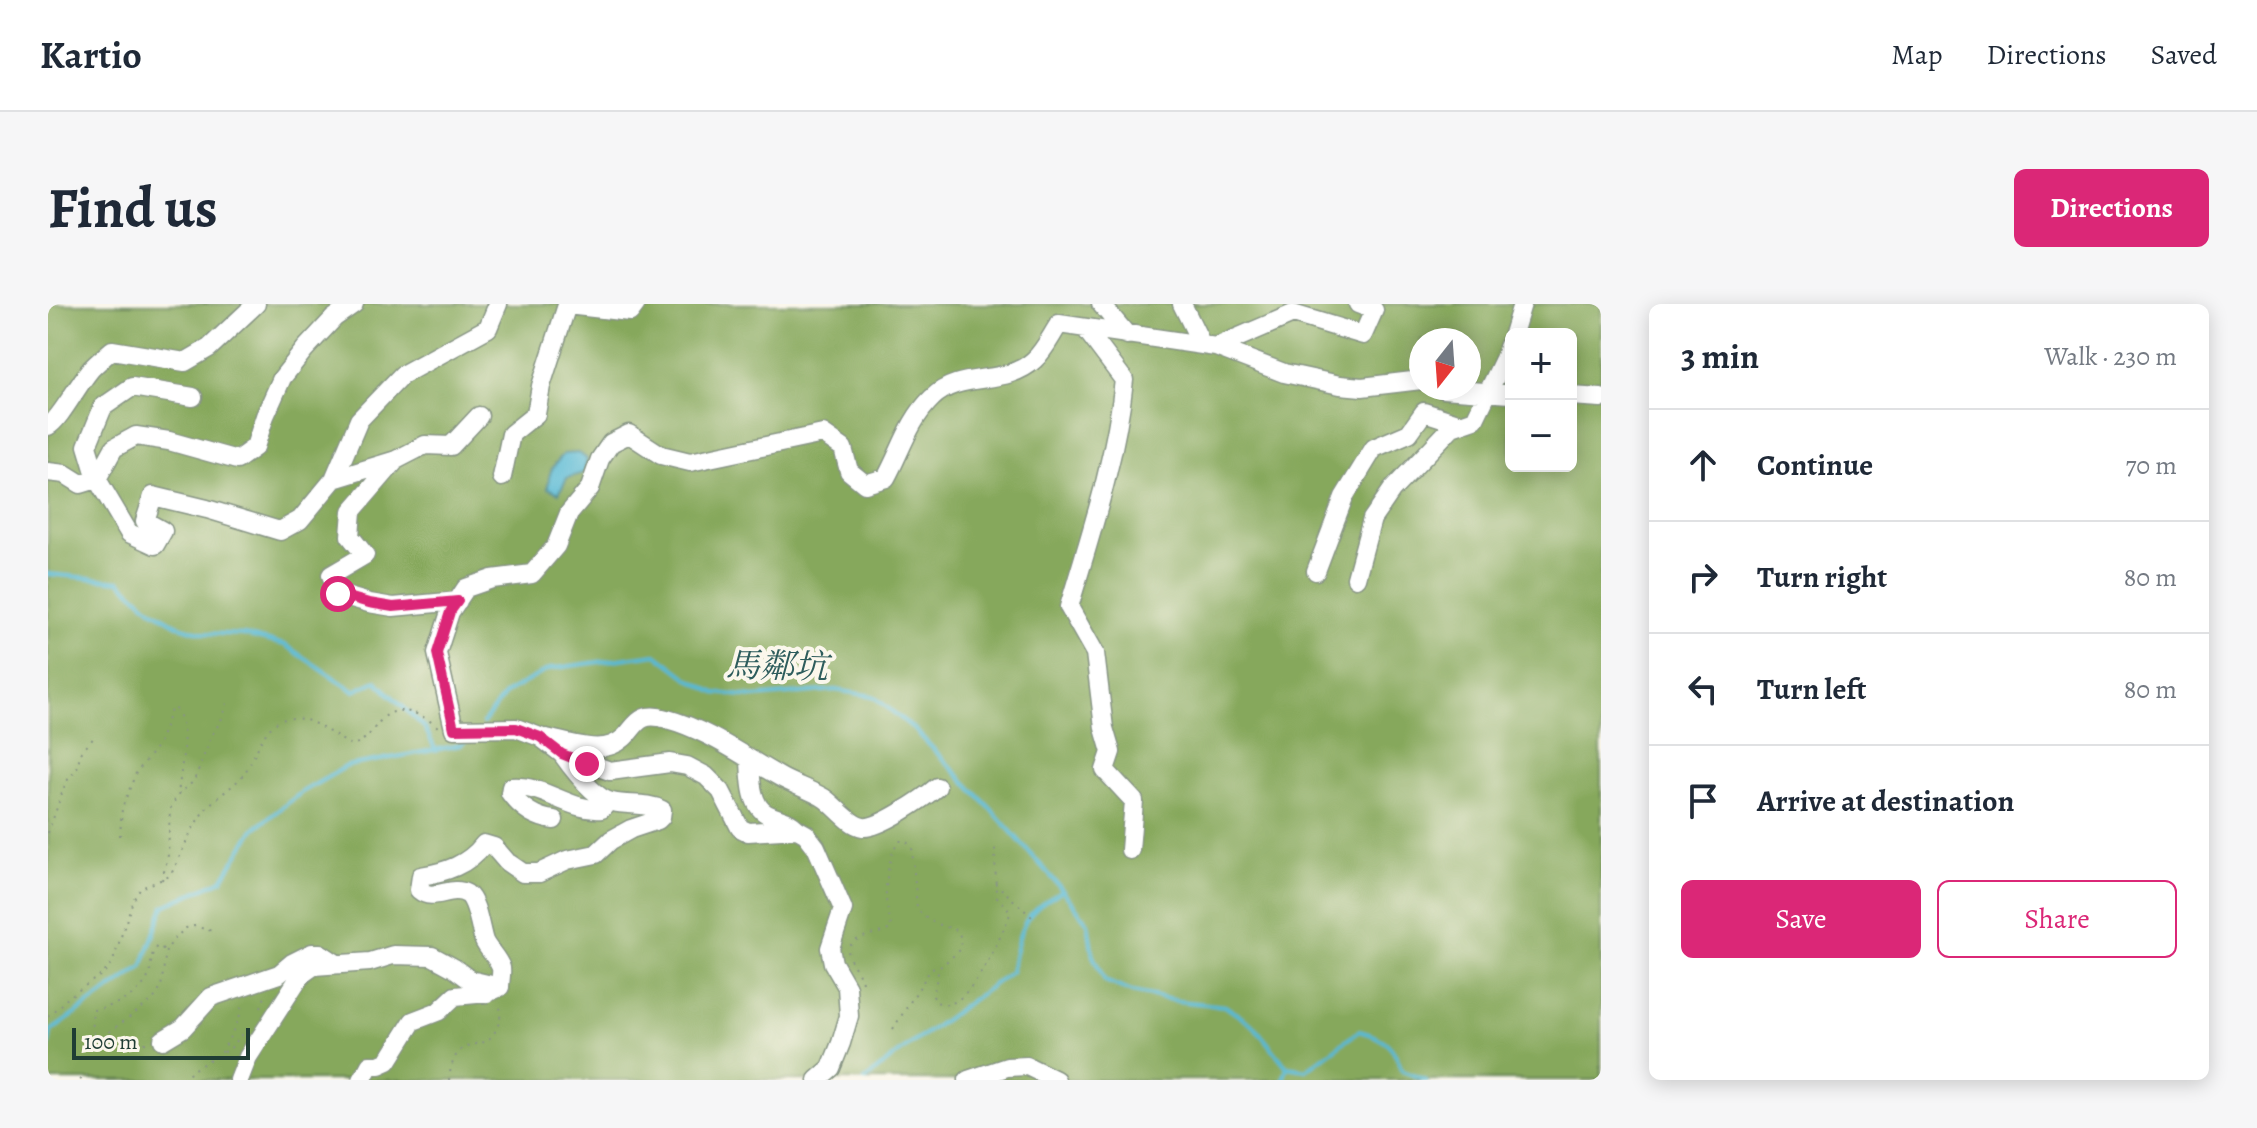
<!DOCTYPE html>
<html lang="en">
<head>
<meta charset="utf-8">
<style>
  body { margin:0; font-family:Alegreya,"Noto Serif TC",serif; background:#f6f6f7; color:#1f2937 }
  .controls { position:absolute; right:24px; top:24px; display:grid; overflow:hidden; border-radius:12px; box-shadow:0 4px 20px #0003 }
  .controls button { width:72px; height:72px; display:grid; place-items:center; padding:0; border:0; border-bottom:2px solid #e0e1e3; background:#fff; color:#1f2937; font:40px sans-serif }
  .compass { position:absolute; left:1361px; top:24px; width:72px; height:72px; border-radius:50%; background:#fff; box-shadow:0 4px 20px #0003; rotate:197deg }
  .scale { position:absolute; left:24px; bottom:20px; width:178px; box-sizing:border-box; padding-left:8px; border:4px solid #1f3d34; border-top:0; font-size:22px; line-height:28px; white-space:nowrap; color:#1f3d34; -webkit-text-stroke:6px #fbf7ec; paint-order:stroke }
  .stop { position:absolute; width:24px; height:24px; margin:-18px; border:6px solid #db2777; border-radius:50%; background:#fff }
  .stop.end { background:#db2777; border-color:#fff; box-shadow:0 2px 8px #0008 }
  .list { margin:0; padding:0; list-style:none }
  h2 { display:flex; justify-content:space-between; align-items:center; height:104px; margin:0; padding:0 32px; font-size:34px }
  h2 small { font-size:26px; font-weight:400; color:#747a83 }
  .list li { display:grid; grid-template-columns:52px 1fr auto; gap:24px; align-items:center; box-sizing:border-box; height:112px; padding:0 32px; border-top:2px solid #e0e1e3 }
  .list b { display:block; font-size:30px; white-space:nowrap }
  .list em { font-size:26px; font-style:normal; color:#747a83 }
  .actions { display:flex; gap:16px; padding:24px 32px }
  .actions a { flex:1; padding:18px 0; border:2px solid #db2777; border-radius:12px; text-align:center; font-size:28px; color:#db2777 }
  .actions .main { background:#db2777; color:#fff }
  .icon { flex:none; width:44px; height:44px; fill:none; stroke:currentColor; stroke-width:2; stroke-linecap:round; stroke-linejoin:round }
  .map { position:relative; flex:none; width:1553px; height:776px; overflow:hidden; border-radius:12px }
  header { display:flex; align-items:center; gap:48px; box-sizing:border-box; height:112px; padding:0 40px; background:#fff; border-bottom:2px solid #e0e1e3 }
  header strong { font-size:38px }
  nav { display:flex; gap:44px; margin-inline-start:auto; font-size:28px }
  .intro { display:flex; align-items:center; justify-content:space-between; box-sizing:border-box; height:192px; padding:0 48px }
  h1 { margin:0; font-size:56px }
  .button { padding:20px 36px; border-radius:12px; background:#db2777; color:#fff; font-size:28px; font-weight:700 }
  main { display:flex; gap:48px; padding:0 48px }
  aside { flex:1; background:#fff; border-radius:12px; box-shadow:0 4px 20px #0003 }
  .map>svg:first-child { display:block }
  .forest { fill:#86a85c; stroke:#527248; stroke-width:2; fill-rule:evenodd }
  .water { fill:#57b9d5; stroke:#3b7b84; stroke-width:2 }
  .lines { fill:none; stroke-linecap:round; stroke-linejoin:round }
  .stream { stroke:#57b9d5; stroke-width:4 }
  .minor-casing { stroke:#889585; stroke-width:21 }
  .path { stroke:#889585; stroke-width:2; stroke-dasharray:2 6; stroke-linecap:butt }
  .minor { stroke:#fff; stroke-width:18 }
  .route { stroke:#db2777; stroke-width:10 }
  .labels { text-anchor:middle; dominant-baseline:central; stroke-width:8; stroke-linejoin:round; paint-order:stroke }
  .water-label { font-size:34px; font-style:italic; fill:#2d5c5c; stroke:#fbf7ec }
</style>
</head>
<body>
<header>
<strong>Kartio</strong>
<nav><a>Map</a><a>Directions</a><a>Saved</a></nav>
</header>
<div class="intro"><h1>Find us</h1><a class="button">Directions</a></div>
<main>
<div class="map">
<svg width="1553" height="776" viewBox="0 0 1553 776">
  <rect width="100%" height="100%" fill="#fbf7ec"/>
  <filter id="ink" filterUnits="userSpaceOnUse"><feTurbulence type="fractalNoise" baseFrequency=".0125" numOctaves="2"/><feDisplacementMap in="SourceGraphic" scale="16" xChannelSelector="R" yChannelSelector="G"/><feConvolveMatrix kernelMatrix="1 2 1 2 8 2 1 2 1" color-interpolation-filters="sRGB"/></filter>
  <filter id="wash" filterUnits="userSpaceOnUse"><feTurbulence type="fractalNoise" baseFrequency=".006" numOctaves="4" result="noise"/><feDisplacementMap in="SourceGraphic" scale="32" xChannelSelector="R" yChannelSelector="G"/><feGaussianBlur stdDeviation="1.8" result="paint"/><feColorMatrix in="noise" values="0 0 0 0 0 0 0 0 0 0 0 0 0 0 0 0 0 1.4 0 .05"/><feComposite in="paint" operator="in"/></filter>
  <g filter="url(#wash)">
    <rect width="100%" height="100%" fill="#f2edd6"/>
    <!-- forest -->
    <path class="forest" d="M0 0H1553V776H0ZM1463 30H1523V162H1463ZM1373 36H1421V84H1373Z"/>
    <!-- water -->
    <path class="water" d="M531 149 539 155 536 169 519 174 511 189 500 184C500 168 505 161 516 150Z"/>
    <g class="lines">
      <!-- stream -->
      <path class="stream" d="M0 270 72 277 104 306 131 322 155 329 196 331 237 341 306 387 328 377 377 424 388 447
        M435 419 458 389 501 365 608 350 641 375 667 389 706 393 787 386 825 392 866 425 945 507 1006 576 1040 619 1045 652 1057 677 1084 688 1130 697 1177 702 1206 722 1239 763 1258 766 1311 727C1337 734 1346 741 1354 767L1378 776
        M0 746 3 727 94 663 116 602 174 576 206 525 254 488 299 462 413 441 424 431
        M817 776 856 745 963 668C972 625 973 608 1015 587
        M1235 776 1239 763"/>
    </g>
  </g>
  <g filter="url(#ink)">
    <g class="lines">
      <!-- minor casing -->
      <g class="minor-casing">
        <path id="minor" d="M1053 0 1079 31
          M1134 0 1154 41
          M1037 24 1076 76C1068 154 1043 229 1021 303L1047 349 1056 424 1063 448 1057 466 1086 497 1082 546
          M1465 30 1474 0
          M1168 43 1245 10 1315 31 1326 6 1310 0
          M1395 85 1463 90
          M1523 92 1553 94
          M145 93 84 83 55 103 39 142 49 175 81 229 107 241 115 227 97 217 105 192 159 205 232 227 252 216 286 175 311 116 354 71 440 24 450 0
          M0 122C12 116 31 78 44 64 50 58 57 52 64 46L137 58 161 44 208 0
          M348 156 304 207 302 232 317 251 283 271 290 290 321 299 345 303 410 297
          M0 168 17 170 33 180 49 175 66 144 88 132 121 137 189 156 207 143 217 112 234 74 257 45 286 14 306 0
          M454 173 463 130 488 110 493 82 519 1 582 8 588 0
          M286 175 348 156 377 141 403 142 431 112
          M1268 267 1296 193 1326 144 1361 129 1376 108 1413 120
          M1308 274 1324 215 1344 186 1404 123 1427 115 1456 55 1463 35
          M498 434C518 438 545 448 564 441 589 432 583 404 619 415 660 426 696 453 732 473 746 481 763 486 776 494 788 502 801 521 815 523 831 525 876 494 889 483
          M702 456C703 473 702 501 719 510 730 516 739 515 748 524
          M506 516C487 514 473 504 462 489L463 483C495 480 523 508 554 505L560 498
          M115 736 135 724 163 693 231 670 244 659 264 649H272L289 660
          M191 776 200 753 249 677 256 669 266 662 322 658 345 651 384 652 406 664 422 676 452 683C452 677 454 669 453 664 450 654 440 646 436 637 432 625 429 597 419 590 403 580 386 599 371 586L373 572C398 568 420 561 436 540L446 543 459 558 475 569H491L519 556 548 550 563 536 583 525 610 516 613 513 614 506C598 498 581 502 564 498 547 495 524 464 514 450
          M314 776 322 761H331L340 757 365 717 391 707 407 692 439 689 450 684
          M769 776 783 764 793 739 801 712 799 683 785 659 782 644 795 605 768 543 758 530 749 525 700 528 692 524 673 487 658 472 639 462 622 459 562 467 514 450 492 433 468 424 406 425 389 349 402 308 418 284 444 275 484 270 508 242 521 209 542 184 552 155 563 139 581 130 613 151 642 158 775 130 795 144 801 167 817 180 838 174C853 147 861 116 884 94 912 66 957 83 986 56 996 47 1003 32 1011 20L1168 43 1236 69 1292 81 1314 83 1373 76
          M920 776 959 763 979 762 1008 776"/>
      </g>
      <!-- path -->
      <path class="path" d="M0 529 18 478 29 465 32 450 48 431
        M72 532 74 504 88 469 110 441 123 406 127 404C143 421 132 469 130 491
        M114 576 120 551 122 505 130 491 146 477 164 431 175 413 179 399
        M947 579 985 614
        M814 678C812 669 806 664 802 655 792 632 830 631 843 625 843 614 838 604 838 593 837 579 842 546 851 537H858L864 544 869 604C879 619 893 621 909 626L913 634 912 646 891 664 885 692 888 698C892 699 897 701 901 700 926 694 953 633 962 610L959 602 948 592 947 543
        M213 703 218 690
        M0 712 22 692 56 669 65 657 85 596 93 584 122 572C134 551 141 526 157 506 168 492 186 484 197 468 209 452 214 421 237 415 263 409 283 433 305 441 322 434 321 429 333 416 350 398 374 410 390 423
        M845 725 883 665 890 664
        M54 739 51 741C44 730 44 719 45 706 64 704 98 689 102 667 104 657 102 651 109 642L117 646
        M98 739 69 741 55 738 57 731 105 696 113 684 118 646 128 633 138 624 146 622 164 627
        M176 748 181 746 199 725
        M32 776 39 771
        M135 776 146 765 173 750 191 715 194 700
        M401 776C402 765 406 748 417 743 423 740 430 740 436 738 448 733 456 712 451 700"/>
      <!-- minor -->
      <use href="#minor" class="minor"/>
    </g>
  </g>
  <g class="lines" filter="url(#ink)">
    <!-- route -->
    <path class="route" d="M290 290 321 299 345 303 410 297 402 308 389 349 406 425 468 424 492 433 514 450 539 460"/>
  </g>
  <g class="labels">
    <!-- water labels -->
    <g class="water-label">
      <text transform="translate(729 362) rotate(1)">馬鄰坑</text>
    </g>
  </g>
</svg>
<div class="controls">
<button>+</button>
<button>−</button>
</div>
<svg class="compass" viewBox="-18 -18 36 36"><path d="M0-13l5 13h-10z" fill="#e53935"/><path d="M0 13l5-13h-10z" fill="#747a83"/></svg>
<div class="scale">100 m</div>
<div class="stop" style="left:290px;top:290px"></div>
<div class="stop end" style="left:539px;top:460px"></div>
</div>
<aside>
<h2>3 min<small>Walk · 230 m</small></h2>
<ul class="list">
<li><svg class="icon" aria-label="ahead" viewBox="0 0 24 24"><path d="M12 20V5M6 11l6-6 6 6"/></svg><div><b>Continue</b></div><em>70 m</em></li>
<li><svg class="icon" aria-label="right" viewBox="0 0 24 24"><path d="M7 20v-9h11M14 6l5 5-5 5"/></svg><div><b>Turn right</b></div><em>80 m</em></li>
<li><svg class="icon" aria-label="left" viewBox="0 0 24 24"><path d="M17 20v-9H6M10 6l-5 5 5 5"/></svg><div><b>Turn left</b></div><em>80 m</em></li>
<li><svg class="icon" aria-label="arrive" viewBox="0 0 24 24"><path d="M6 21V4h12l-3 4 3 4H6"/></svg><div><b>Arrive at destination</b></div></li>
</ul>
<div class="actions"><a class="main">Save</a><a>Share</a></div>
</aside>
</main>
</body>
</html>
